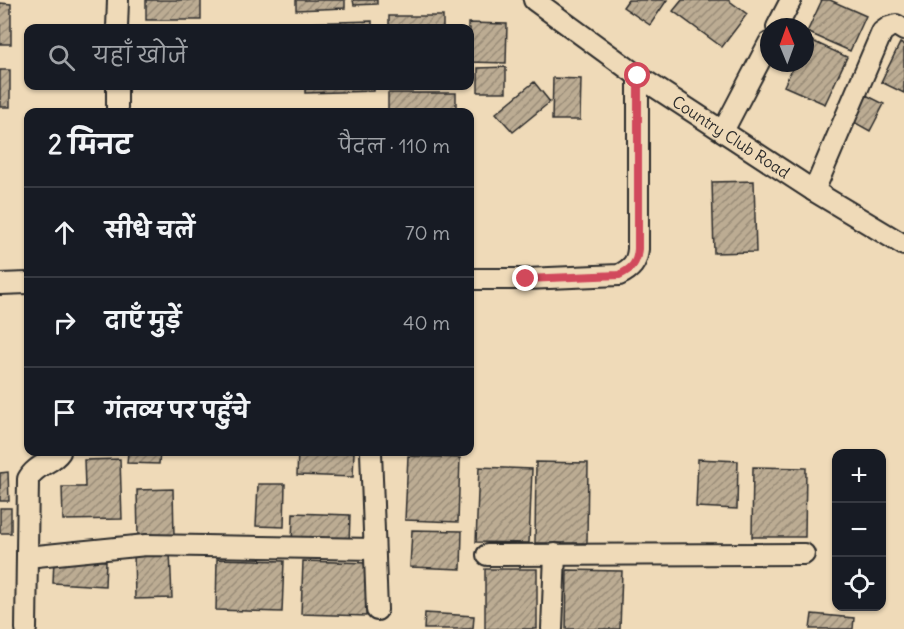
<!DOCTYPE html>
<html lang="hi">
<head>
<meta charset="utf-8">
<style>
  body { margin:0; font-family:Delius,"Playpen Sans Deva",sans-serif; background:#242831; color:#f1f3f6 }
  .controls { position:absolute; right:18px; bottom:18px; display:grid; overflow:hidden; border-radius:12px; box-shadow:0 2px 4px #0004 }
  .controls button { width:54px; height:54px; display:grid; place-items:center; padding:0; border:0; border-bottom:2px solid #363941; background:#171b24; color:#f1f3f6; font:30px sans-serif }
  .compass { position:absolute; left:760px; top:18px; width:54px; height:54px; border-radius:50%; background:#171b24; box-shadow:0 2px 4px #0004; rotate:359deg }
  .stop { position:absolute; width:18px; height:18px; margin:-14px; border:4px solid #d1495b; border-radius:50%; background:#fff }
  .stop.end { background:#d1495b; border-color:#fff; box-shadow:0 2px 6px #0008 }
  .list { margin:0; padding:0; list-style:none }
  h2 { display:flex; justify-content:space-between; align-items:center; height:78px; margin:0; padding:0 24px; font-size:26px }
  h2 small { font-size:20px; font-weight:400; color:#9ea1a6 }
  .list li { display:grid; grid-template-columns:39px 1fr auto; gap:18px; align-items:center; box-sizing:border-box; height:90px; padding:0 24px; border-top:2px solid #363941 }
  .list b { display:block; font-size:22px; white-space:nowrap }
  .list em { font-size:20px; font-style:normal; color:#9ea1a6 }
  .icon { flex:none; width:33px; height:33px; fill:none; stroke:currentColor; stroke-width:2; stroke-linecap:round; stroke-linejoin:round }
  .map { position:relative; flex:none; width:904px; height:629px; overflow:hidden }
  .search { position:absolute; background:#171b24; box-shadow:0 2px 4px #0004; left:24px; top:24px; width:450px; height:66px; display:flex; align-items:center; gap:15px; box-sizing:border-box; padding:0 21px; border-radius:12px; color:#9ea1a6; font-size:22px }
  .panel { position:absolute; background:#171b24; box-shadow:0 2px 4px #0004; left:24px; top:108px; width:450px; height:348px; border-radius:12px }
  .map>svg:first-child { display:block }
  .building { fill:url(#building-hatch); stroke:#2b2b2b; stroke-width:1.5 }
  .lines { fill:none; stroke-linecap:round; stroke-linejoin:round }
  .street-casing { stroke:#2b2b2b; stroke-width:24 }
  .street { stroke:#efdab8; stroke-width:20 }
  .route { stroke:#d1495b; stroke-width:8 }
  .labels { text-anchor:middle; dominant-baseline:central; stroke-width:4.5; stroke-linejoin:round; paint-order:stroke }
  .street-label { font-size:16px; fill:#2b2b2b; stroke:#efdab8 }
</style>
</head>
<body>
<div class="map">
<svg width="904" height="629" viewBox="0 0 904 629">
  <defs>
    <pattern id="building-hatch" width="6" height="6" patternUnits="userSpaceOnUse" patternTransform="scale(1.5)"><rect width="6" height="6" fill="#bcac93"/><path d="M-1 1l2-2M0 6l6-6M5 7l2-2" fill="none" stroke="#998c78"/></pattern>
  </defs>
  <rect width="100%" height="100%" fill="#efdab8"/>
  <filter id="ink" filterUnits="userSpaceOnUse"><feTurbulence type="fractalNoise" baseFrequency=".0167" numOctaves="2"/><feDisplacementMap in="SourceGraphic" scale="12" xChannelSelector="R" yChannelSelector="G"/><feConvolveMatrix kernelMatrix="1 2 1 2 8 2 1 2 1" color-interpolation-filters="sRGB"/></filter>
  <g filter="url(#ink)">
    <!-- building -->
    <path class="building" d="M146 0H201V20H146Z
      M296 0H345V8L296 10Z
      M353 0H377V4L354 5Z
      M628 0H667L650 25 623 7Z
      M682 0H728L747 14 722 47 673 11Z
      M822 0H830L866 16 850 51 807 32Z
      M0 3 11 4V44H0Z
      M389 16H443V28H389Z
      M372 21V28H304L303 23Z
      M468 23 507 24 506 63 470 62V28H468Z
      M806 38 847 57 825 104 784 86 795 63H805V41Z
      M900 43 904 45V93L881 82Z
      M506 67V92H478V68Z
      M0 70H10V107H0Z
      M553 78 581 79 580 120H552Z
      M534 82 550 102 513 132 496 113Z
      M305 86H374V91L305 93Z
      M388 93H456V112H388Z
      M866 95 884 104 870 131 852 121Z
      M754 181 756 252 714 253 712 182Z
      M128 452H160L159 464 127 463Z
      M298 452H354L353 477 297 475Z
      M408 456 460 458 458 522 405 520Z
      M120 459 122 519 63 520 62 487H85L84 460Z
      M698 459 738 461 737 509 696 507Z
      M536 462 588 463 587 543H535Z
      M479 467 532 469 529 543 476 542Z
      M753 467 806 468 805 537H752Z
      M8 472 9 501H0V473Z
      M258 484H285L284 527 256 526Z
      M173 489 174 536 138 537 137 490Z
      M0 508H11V533H0Z
      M293 513 350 515 349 545 292 543Z
      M412 530 462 531 461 569 410 567Z
      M170 551 172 598 135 599 134 552Z
      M54 558 106 561 105 586 53 583Z
      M217 559 284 561 282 612 216 610Z
      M303 561 368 563 366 616 301 614Z
      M485 569H537V629H485Z
      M567 570 622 571 620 629H566Z
      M425 613 474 616 473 629H424Z
      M812 614 854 618 853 629H810Z"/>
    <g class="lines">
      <!-- street casing -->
      <g class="street-casing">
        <g id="street">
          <path id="s1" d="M534 0 638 76 814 191 904 245"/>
          <path d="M777 27 791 0"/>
          <path d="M117 28 118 0"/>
          <path d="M117 86V110"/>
          <path d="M723 131 769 43"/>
          <path d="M814 191 882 32 889 27 896 25 904 30"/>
          <path d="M470 279H526L619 275C631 269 637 263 638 249V76"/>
          <path d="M0 284 28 283"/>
          <path d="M371 452 377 610"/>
          <path d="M487 555 804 554"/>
          <path d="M27 557 146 545 374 549"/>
          <path d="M26 629 28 479C36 464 52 464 60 452"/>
          <path d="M552 629 555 554"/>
        </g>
      </g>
      <!-- street -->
      <use href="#street" class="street"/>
    </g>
  </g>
  <g class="lines" filter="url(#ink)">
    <!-- route -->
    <path class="route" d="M526 279 619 275C632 269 637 263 638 249V76"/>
  </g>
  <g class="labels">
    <!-- street labels -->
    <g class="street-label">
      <text stroke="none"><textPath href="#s1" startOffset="240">Country Club Road</textPath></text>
    </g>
  </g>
</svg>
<div class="controls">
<button>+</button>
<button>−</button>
<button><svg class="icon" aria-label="locate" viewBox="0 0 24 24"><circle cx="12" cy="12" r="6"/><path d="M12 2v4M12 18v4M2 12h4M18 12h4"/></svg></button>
</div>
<svg class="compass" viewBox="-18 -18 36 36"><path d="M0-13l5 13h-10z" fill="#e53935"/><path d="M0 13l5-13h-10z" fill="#9ea1a6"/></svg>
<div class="stop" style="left:638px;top:76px"></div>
<div class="stop end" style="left:526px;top:279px"></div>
<div class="search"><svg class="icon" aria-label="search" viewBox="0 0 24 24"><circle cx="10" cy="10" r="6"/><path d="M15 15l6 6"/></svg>यहाँ खोजें</div>
<section class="panel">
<h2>2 मिनट<small>पैदल · 110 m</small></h2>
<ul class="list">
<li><svg class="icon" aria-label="ahead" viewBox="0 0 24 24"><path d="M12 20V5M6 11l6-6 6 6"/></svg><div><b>सीधे चलें</b></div><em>70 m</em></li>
<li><svg class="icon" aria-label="right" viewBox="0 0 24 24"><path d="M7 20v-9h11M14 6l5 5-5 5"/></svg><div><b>दाएँ मुड़ें</b></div><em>40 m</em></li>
<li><svg class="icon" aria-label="arrive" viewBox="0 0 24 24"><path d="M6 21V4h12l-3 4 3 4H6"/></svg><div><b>गंतव्य पर पहुँचे</b></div></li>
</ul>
</section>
</div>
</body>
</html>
